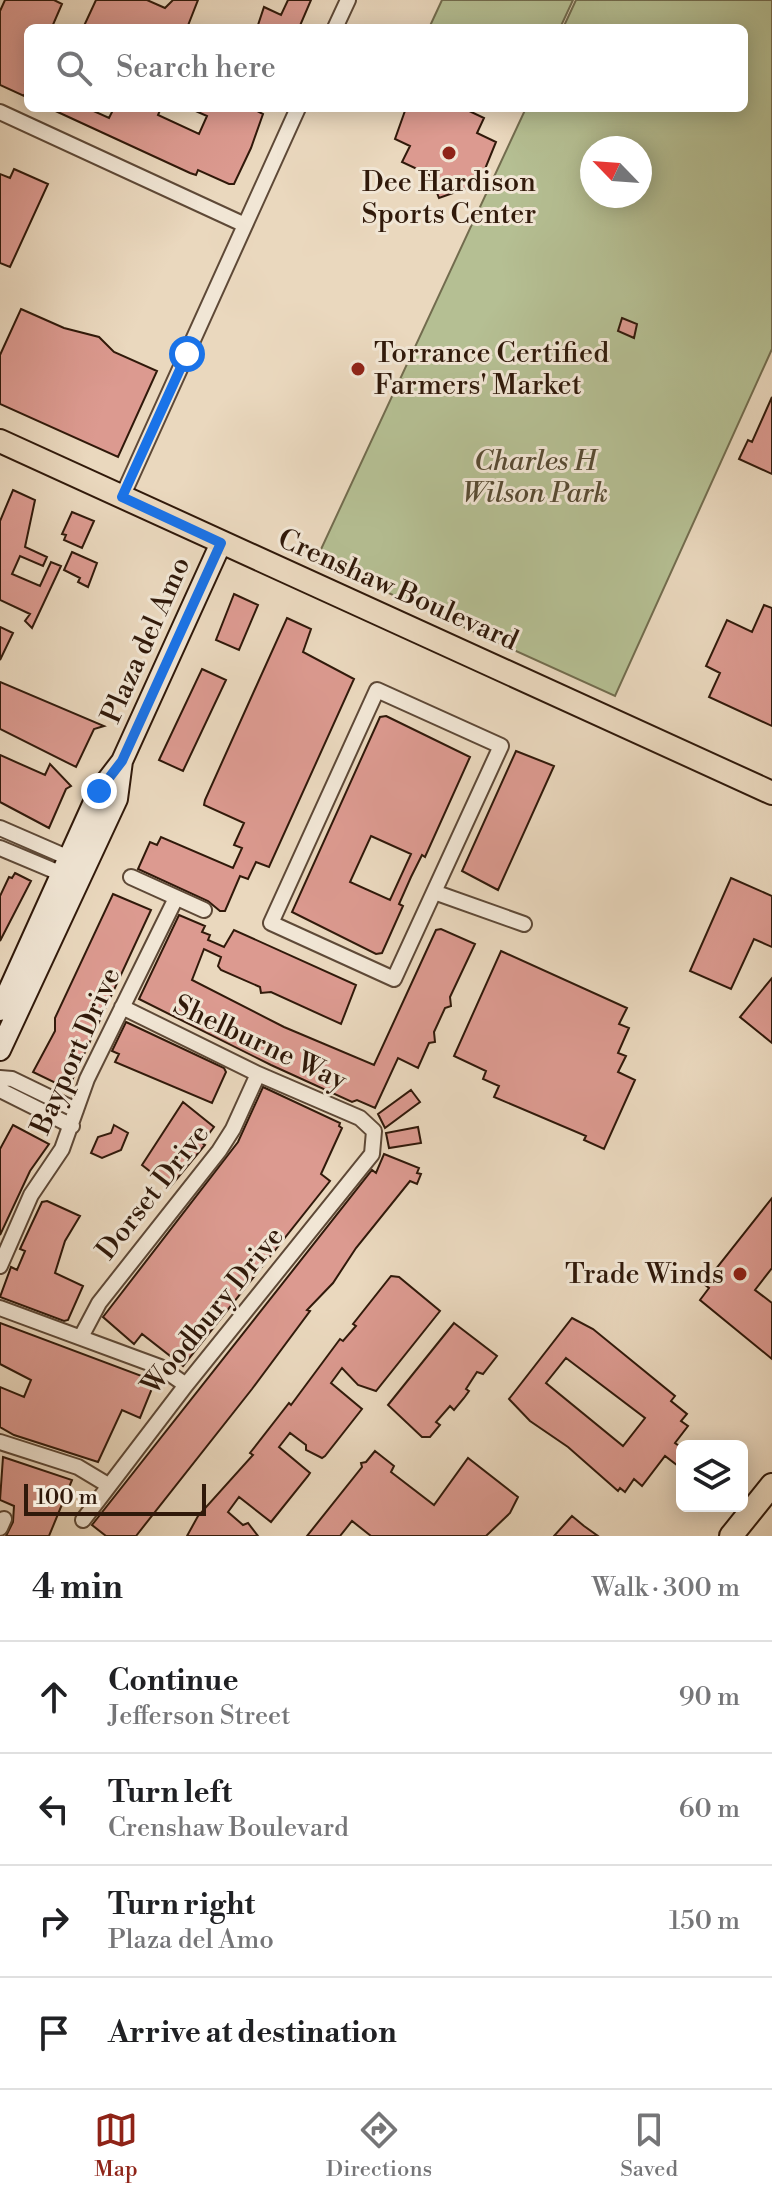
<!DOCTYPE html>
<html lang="en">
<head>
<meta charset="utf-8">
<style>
  body { margin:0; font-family:"Libre Bodoni",serif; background:#f2f2f2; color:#202124 }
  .controls { position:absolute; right:24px; bottom:24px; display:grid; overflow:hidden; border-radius:12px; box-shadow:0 4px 20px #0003 }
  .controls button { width:72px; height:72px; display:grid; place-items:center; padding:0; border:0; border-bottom:2px solid #e0e0e0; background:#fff; color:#202124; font:40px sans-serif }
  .compass { position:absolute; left:580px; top:136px; width:72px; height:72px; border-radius:50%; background:#fff; box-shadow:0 4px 20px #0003; rotate:295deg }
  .scale { position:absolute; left:24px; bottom:20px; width:182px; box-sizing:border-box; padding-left:8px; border:4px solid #30190a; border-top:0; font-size:22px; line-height:28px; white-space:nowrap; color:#30190a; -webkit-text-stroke:6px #f1e6d5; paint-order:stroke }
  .stop { position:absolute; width:24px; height:24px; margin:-18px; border:6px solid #1a73e8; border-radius:50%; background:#fff }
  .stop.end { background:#1a73e8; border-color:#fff; box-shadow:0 2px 8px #0008 }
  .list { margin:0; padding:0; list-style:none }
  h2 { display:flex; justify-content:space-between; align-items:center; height:104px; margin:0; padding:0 32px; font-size:34px }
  h2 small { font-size:26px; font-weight:400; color:#757577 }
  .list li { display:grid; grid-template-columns:52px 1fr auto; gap:24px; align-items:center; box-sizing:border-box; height:112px; padding:0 32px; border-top:2px solid #e0e0e0 }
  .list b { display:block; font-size:30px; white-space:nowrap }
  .list p { margin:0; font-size:26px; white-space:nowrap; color:#757577 }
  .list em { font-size:26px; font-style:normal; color:#757577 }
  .icon { flex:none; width:44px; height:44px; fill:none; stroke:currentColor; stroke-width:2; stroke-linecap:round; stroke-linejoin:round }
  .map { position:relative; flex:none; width:772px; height:1536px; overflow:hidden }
  .search { position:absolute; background:#fff; box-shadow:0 4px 20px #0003; left:24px; right:24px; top:24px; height:88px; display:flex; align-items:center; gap:20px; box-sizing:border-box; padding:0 28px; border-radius:12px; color:#757577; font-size:30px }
  .sheet { height:552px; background:#fff }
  nav { display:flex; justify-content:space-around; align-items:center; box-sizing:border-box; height:112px; border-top:2px solid #e0e0e0; background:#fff; font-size:22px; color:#757577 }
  nav a { display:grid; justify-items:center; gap:4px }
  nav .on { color:#8f2418 }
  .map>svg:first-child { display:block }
  .green { fill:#b5bf93; stroke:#726c4e; stroke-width:2; fill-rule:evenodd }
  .building { fill:#dc9a90; stroke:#30190a; stroke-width:2; fill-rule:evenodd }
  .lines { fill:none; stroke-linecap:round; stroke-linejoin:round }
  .street-casing { stroke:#5e4937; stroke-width:18 }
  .secondary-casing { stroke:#30190a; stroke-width:24 }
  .primary-casing { stroke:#30190a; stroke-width:26 }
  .street { stroke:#f1e6d5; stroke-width:14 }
  .secondary { stroke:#f1e6d5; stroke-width:20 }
  .primary { stroke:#ead8be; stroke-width:22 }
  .route { stroke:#1a73e8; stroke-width:10 }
  .poi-dot { fill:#8f2418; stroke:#f1e6d5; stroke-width:3 }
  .labels { text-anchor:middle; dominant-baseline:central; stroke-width:6; stroke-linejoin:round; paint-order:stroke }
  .poi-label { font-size:28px; fill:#30190a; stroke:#f1e6d5 }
  .park-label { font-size:28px; font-style:italic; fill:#584b33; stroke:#f1e6d5 }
  .street-label { font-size:28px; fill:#30190a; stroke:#f1e6d5 }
</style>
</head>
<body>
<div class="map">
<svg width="772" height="1536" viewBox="0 0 772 1536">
  <rect width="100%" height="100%" fill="#ead8be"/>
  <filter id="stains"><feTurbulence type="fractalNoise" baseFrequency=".0025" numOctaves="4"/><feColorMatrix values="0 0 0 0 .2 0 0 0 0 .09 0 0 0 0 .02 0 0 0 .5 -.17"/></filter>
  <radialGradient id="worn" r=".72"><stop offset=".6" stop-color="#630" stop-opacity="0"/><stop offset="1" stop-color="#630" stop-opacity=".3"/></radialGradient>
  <!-- green -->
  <path class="green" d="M442 0H573L560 28H429Z
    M576 0H772V349L615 696 316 560 526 108H744V28H563ZM592 148H640V196H592Z"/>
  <!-- building -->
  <path class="building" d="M5 0H54L62 4 52 27 28 28V76L25 83 28 87 24 96 0 85V11Z
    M96 0H147L165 8 173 0H198L187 28H83Z
    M288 0H311L299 28H257L264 7 281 15Z
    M49 108H87L109 118 114 108H161L158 115 199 134 207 116 189 108H251L263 114 251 148 234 184H229L198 170 196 175 190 173Z
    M406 108H463L484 118 477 133 496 142 483 174 469 179 470 187 439 198 430 175 402 162 410 146 395 139Z
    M14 169 48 184 10 267 0 263V174L10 178Z
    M21 309 64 328 99 337 114 352 157 371 118 457 0 404V355Z
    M622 318 637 324 634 338 618 331Z
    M772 397V474L739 459 748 440 752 442Z
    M13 490 35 500 25 547 47 557 43 566 20 556 12 574 40 586 51 562 61 566 32 628 25 621 30 614 0 600V521Z
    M72 512 94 521 82 548 64 540 66 535 62 534Z
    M72 552 97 563 88 587 78 582 80 578 64 570Z
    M234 594 258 605 239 650 216 640Z
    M764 605 772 608V726L709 697 720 673 706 666 727 620 752 632Z
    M287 618 311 629 303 652 354 679 269 867 256 862 248 879 240 876 225 911H220L208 901 138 869 150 842 157 845 161 837 233 868 242 848 234 845 244 823 204 805 205 800Z
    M0 627 13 633 0 660Z
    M202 669 226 680 183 771 159 760Z
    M0 682 104 726 94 729 76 767 0 729Z
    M386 716 470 757 425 857 422 855 411 877 399 904 403 906 382 953 376 954 292 912 380 717ZM371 836 411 854 390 900 350 882Z
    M516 751 554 766 498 890 462 871Z
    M0 755 45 775 50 764 71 786 66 789 49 828 0 802Z
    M15 873 31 881 0 941V896L9 877 12 878Z
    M731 878 772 896V947L754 939 731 989 690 971Z
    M113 894 151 910 68 1089 33 1072 55 1031V1018Z
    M179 915 205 926 202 932 210 935 208 940 224 947 234 930 356 985 341 1024 271 992 261 993 260 987 221 970 218 966 221 957 204 949 192 980 284 1027 374 1065 436 930 441 929 475 944 450 997 451 1006 445 1008 434 1032 435 1042 429 1043 418 1068 398 1058 375 1108 357 1100 352 1102 271 1065 139 999Z
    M501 951 627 1008 619 1024 629 1028 618 1053 626 1056 618 1072 635 1080 604 1149 584 1140 586 1136 494 1097 499 1086 483 1079 486 1071 454 1056Z
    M772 978V1043L740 1017Z
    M126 1022 224 1068 226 1072 212 1103 115 1062 119 1054 112 1051Z
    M263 1087 340 1123 339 1126 342 1128 321 1174 330 1181 183 1366 142 1334 134 1344 103 1317 238 1142Z
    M411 1090 420 1102 385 1128 378 1114Z
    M183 1102 214 1127 202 1143 205 1145 170 1187 142 1165Z
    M13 1125 49 1144 30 1171 0 1235V1149Z
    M114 1125 128 1133 121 1150 102 1158 91 1153 98 1137 111 1133Z
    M418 1127 421 1143 389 1148 386 1133Z
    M384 1154 419 1168 417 1173 421 1174 417 1184 410 1181 356 1248 333 1283 307 1310 310 1311 252 1389 136 1536H106L92 1525 372 1170 376 1173Z
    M772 1198V1268L755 1290 772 1303V1359L700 1300 709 1288 704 1284Z
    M47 1201 80 1216 65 1241 55 1273 83 1286 68 1320 64 1321 0 1297 11 1267 17 1270 25 1251 20 1249 34 1219 42 1202Z
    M391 1276 399 1277 440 1311 376 1391 358 1385 342 1368 331 1383 362 1409 325 1456 322 1458 306 1450V1445L290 1433 279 1447 310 1473 308 1476 271 1522 239 1497 228 1512 243 1525 248 1523 258 1536H187L198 1516 253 1455 250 1453 289 1403 291 1405 340 1339 343 1341 356 1326 353 1324Z
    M572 1318 593 1329 675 1396 671 1401 687 1414 681 1421 688 1426 675 1443 682 1448V1469L665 1456 642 1486 634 1479 625 1492 620 1488 618 1491 568 1447 530 1421 509 1399ZM566 1358 645 1418 623 1446 546 1383Z
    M0 1323 155 1381 140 1418 122 1410 98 1462 14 1435 0 1427V1387L24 1397 31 1380 0 1364Z
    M454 1323 497 1356 483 1374 477 1372 466 1389 469 1391 464 1398 454 1410 450 1406 436 1422 440 1425 430 1437H422L388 1405Z
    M375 1451 394 1466 391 1472 434 1505 468 1458 518 1497 510 1513 486 1536H371L352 1521 340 1536H307L362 1467 361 1463 366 1462Z
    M3 1457 72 1480 49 1536H6L13 1522 14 1506 0 1500Z
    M572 1516 584 1526 598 1536H554Z"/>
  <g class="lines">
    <!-- street casing -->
    <g class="street-casing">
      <path id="street" d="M335 28 348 0
        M0 112 245 225
        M122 497 298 108
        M377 690 501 746 394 979 271 923Z
        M0 828 69 858
        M0 848 62 874
        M131 877 204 910
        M434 892 524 924
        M0 1078 12 1079 76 1110
        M0 1090 72 1126
        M0 1266 31 1195 62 1149 87 1079 176 898
        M0 1308 160 1367 186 1385
        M81 1337 99 1303 219 1151 233 1129 258 1074
        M0 1442 78 1467 108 1485
        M83 1520 186 1385 372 1154 374 1131 360 1118 258 1074 122 1007
        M0 1528 4 1519"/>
    </g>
    <!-- secondary casing -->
    <g class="secondary-casing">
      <path id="secondary" d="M0 1010 99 791 122 761 221 543
        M0 1050 117 799 122 761"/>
    </g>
    <!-- primary casing -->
    <g class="primary-casing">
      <path id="primary" d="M0 441 772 793
        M731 1536 772 1485"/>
    </g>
    <!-- street -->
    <use href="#street" class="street"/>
    <!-- secondary -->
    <use href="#secondary" class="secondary"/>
    <!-- primary -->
    <use href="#primary" class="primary"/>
  </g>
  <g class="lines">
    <!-- route -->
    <path class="route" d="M99 791 122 761 221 543 122 497 187 354"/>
  </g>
  <!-- markers -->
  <g class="poi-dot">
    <circle cx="449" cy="153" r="8"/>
    <circle cx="358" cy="369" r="8"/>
    <circle cx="740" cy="1274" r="8"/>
  </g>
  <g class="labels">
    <!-- poi labels -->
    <g class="poi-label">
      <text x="449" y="182">Dee Hardison<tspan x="449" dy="32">Sports Center</tspan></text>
      <text x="374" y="353" text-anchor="start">Torrance Certified<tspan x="374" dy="32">Farmers' Market</tspan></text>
      <text x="724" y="1274" text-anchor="end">Trade Winds</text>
    </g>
    <!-- park labels -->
    <g class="park-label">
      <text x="535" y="461">Charles H<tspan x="535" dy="32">Wilson Park</tspan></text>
    </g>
    <!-- street labels -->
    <g class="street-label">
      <text transform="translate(398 590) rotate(24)">Crenshaw Boulevard</text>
      <text transform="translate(146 640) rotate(-66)">Plaza del Amo</text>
      <text transform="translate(260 1043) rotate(25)">Shelburne Way</text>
      <text transform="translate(76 1051) rotate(-66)">Bayport Drive</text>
      <text transform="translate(153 1192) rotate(-52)">Dorset Drive</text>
      <text transform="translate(213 1311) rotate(-51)">Woodbury Drive</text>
    </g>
  </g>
  <rect width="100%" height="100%" filter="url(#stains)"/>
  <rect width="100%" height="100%" fill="url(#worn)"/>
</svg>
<div class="controls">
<button><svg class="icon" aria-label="layers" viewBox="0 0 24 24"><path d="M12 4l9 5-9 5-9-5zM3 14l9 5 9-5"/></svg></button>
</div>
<svg class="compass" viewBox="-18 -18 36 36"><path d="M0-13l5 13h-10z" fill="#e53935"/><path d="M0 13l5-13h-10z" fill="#757577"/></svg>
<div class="scale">100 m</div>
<div class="stop" style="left:187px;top:354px"></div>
<div class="stop end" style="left:99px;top:791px"></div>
<div class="search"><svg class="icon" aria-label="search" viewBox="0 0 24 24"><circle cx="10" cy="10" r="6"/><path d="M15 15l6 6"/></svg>Search here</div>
</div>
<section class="sheet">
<h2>4 min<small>Walk · 300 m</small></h2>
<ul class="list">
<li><svg class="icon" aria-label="ahead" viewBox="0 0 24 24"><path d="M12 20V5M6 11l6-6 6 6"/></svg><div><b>Continue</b><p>Jefferson Street</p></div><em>90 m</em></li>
<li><svg class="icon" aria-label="left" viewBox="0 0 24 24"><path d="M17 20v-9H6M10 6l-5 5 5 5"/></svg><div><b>Turn left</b><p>Crenshaw Boulevard</p></div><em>60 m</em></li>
<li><svg class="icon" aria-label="right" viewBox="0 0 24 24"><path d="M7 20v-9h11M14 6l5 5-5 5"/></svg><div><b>Turn right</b><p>Plaza del Amo</p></div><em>150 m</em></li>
<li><svg class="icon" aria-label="arrive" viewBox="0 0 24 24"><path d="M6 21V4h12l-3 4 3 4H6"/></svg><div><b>Arrive at destination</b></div></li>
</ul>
</section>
<nav>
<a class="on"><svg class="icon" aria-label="map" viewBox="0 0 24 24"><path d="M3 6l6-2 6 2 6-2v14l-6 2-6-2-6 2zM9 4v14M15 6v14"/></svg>Map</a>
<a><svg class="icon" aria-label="directions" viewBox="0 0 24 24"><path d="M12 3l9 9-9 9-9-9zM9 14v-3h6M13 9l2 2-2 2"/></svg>Directions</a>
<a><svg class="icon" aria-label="saved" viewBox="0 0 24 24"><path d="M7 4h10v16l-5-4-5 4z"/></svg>Saved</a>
</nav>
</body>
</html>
